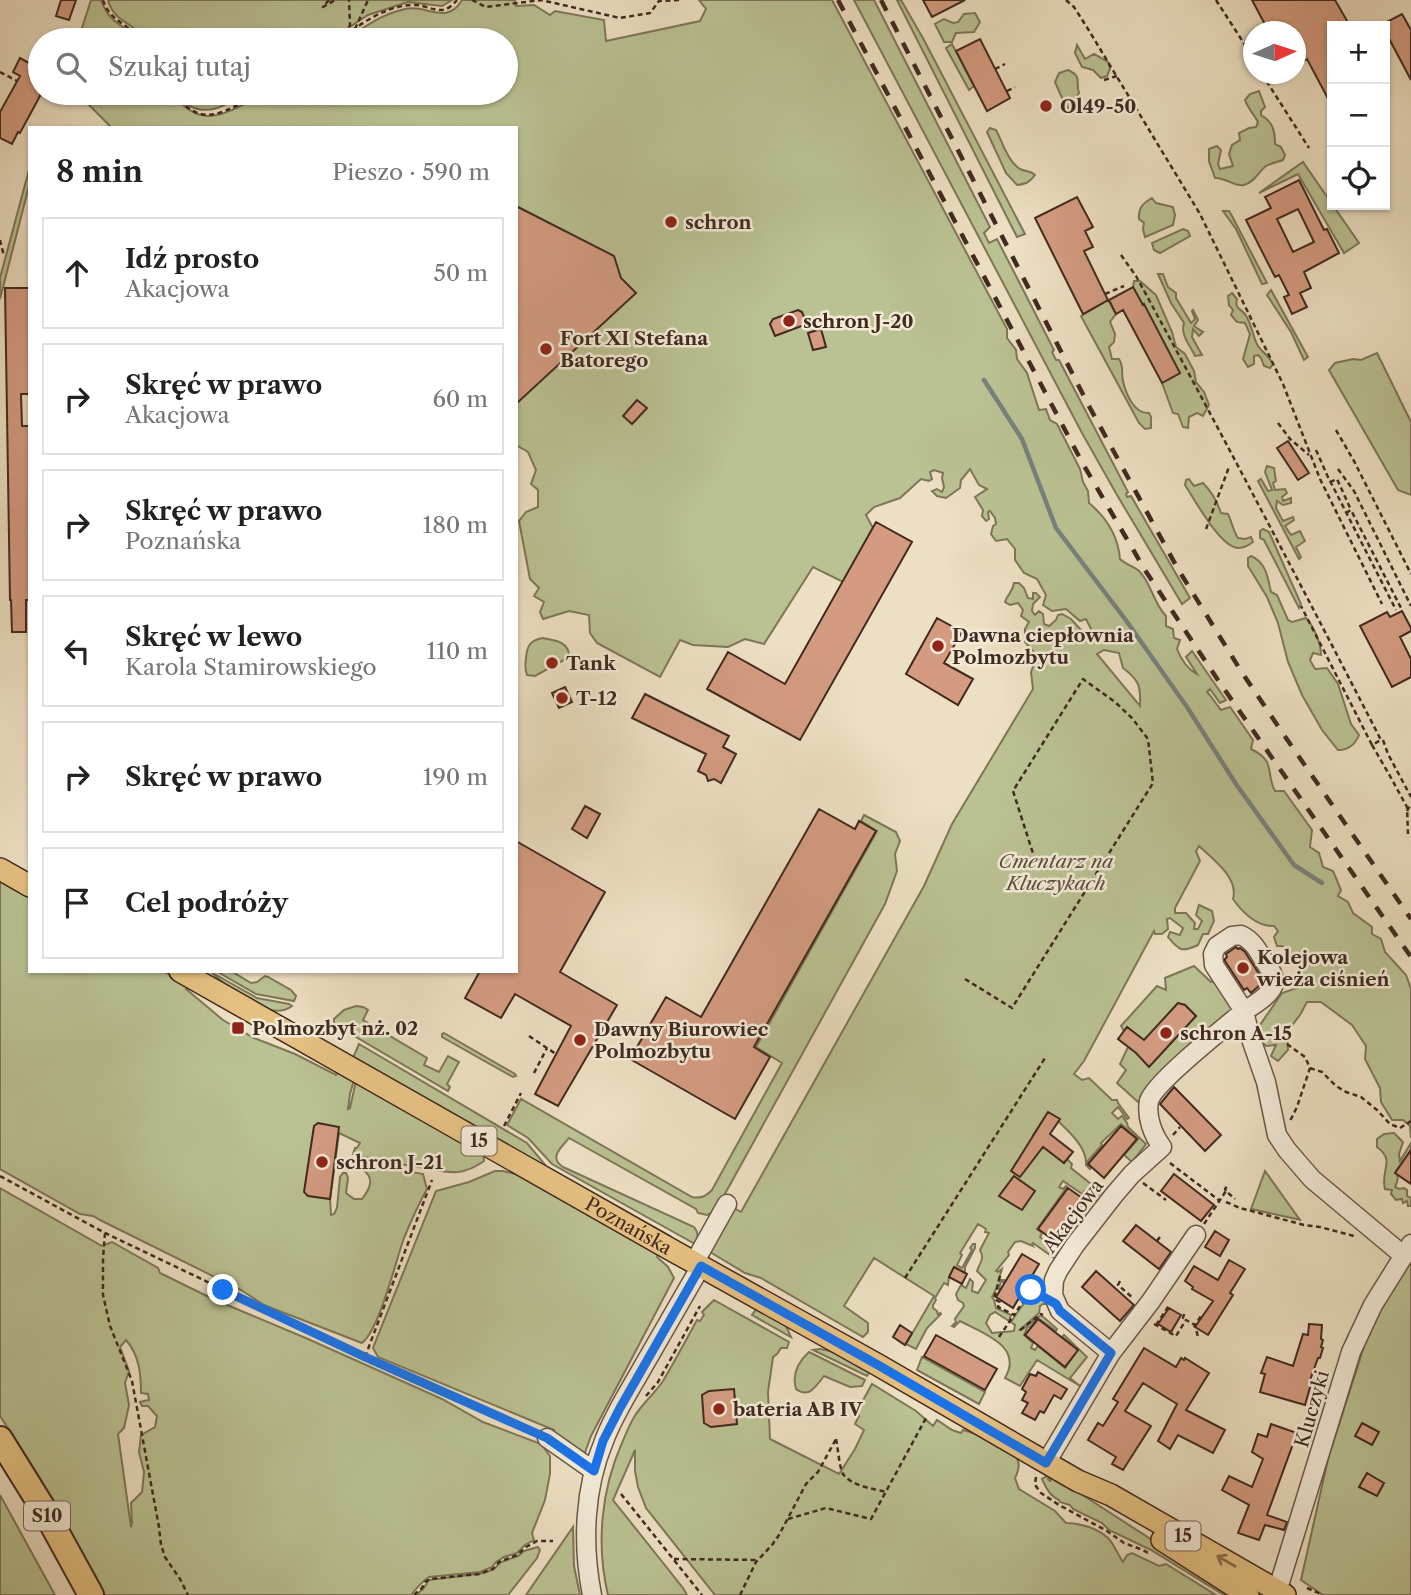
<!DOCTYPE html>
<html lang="pl">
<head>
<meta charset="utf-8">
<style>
  body { margin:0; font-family:"Libre Caslon Text",serif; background:#f6f6f6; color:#222 }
  .controls { position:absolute; right:21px; top:21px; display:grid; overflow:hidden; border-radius:0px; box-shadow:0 2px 5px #0004 }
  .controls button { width:63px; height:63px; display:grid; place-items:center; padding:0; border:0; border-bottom:2px solid #e0e0e0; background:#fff; color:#222; font:35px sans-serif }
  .compass { position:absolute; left:1243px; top:21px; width:63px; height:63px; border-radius:50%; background:#fff; box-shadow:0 2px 5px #0004; rotate:87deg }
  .stop { position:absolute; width:21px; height:21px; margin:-16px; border:5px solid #1a73e8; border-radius:50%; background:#fff }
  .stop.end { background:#1a73e8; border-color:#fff; box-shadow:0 2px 7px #0008 }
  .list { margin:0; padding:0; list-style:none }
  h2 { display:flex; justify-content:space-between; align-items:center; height:91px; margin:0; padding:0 28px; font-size:30px }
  h2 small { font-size:23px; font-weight:400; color:#767676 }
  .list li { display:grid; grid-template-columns:46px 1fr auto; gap:21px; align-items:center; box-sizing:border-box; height:112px; margin:0 14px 14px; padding:0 14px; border:2px solid #e0e0e0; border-radius:0px }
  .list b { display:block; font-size:26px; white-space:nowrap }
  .list p { margin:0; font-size:23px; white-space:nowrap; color:#767676 }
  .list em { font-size:23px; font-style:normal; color:#767676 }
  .icon { flex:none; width:38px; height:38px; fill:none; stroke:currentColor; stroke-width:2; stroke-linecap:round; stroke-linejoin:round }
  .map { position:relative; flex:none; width:1411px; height:1595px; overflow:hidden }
  .search { position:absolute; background:#fff; box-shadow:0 2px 5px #0004; left:28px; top:28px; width:490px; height:77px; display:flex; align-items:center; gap:18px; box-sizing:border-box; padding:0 24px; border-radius:38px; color:#767676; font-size:26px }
  .panel { position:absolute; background:#fff; box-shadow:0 2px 5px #0004; left:28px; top:126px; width:490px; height:847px; border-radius:0px }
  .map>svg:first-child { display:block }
  .green { fill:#bac192; stroke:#7d7658; stroke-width:2; fill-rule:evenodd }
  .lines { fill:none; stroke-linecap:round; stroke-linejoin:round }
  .stream { stroke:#78807e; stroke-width:4.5 }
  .building { fill:#d49b80; stroke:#402a1f; stroke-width:2; fill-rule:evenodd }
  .minor-casing { stroke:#6b5748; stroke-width:21 }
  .major-casing { stroke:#402a1f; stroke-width:24 }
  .highway-casing { stroke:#402a1f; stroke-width:28 }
  .path { stroke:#402a1f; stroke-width:2.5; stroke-dasharray:5 3.5; stroke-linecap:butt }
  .minor { stroke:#f3ead7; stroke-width:18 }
  .major { stroke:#e6c081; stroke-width:21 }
  .highway { stroke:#e6c081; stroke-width:24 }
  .rail { stroke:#402a1f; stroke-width:4.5; stroke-dasharray:12 12; stroke-linecap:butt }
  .oneway { stroke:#8b6e4b }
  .route { stroke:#1a73e8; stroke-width:9 }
  .poi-dot { fill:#8f2418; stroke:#f3ead7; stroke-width:2.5 }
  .labels { text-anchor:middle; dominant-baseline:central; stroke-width:5; stroke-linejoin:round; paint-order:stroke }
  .shield { fill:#f3ead7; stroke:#766456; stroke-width:2 }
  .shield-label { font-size:18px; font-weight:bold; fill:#402a1f }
  .poi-label { font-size:19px; font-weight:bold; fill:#402a1f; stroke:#f3ead7; text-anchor:start }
  .park-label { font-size:19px; font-style:italic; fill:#5e503c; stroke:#f3ead7 }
  .street-label { font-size:19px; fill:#402a1f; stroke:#f3ead7 }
</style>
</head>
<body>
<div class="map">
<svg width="1411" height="1595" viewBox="0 0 1411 1595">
  <rect width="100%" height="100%" fill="#eddfc2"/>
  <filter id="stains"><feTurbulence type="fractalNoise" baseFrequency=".00286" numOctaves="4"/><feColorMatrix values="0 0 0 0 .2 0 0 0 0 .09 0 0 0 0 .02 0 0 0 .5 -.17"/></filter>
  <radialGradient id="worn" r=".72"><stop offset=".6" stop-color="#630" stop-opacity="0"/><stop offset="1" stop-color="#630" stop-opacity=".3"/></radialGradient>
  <!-- green -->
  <path class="green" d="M91 0H101C110 25 123 23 138 40H78Z
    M108 0H452L442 6 408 2 368 15 330 40H146C134 22 114 23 108 0Z
    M462 0H515L516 6 534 5 550 15 555 11 604 20 606 41 700 21 706 9 699 0H832L1007 329V338L1016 350 1017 359 1027 373 1039 410 1046 409 1050 420 1057 424 1080 469 1083 482 1088 491 1089 503C1107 518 1118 536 1120 559 1126 565 1134 566 1139 571 1152 584 1153 603 1166 616V626L1173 629 1174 638 1180 640 1177 649C1181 659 1187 669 1197 674L1186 657 1192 651 1226 700 1220 703 1210 689 1207 692C1212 697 1216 704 1221 710L1230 707 1253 740 1251 749C1277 762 1265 772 1275 791H1284L1312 830 1310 847 1319 853 1323 867 1333 871 1341 890 1338 896 1348 902 1353 913 1372 927V934L1381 939 1385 952 1406 975 1411 989V1138L1410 1126 1403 1120H1392L1381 1102 1380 1088 1365 1059 1366 1046 1352 1025 1321 1002H1307L1300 1015 1287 1032 1288 1050 1278 1061 1271 1056 1276 1045 1266 1046 1257 1038 1260 1025 1282 993 1300 987C1303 966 1295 960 1282 946H1277L1274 937 1278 931 1274 926C1257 927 1242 912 1233 899 1239 878 1213 859 1199 846L1196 851 1200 861 1175 908V913H1186L1195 923 1194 929H1198L1202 921 1196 915 1199 905 1212 911 1214 921 1208 934H1203L1198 945C1181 953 1179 950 1168 937L1170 932 1180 935 1183 928 1170 918 1167 919 1168 929 1162 934H1155L1154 931 1084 1061 1074 1074 1082 1080 1089 1078 1112 1100H1117L1118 1103 1129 1118 1127 1119 1118 1107 1112 1113 1118 1119 1122 1116 1127 1123 1128 1127 1146 1144 1132 1162 1124 1155 1138 1139 1121 1124 1101 1143 1102 1145 1086 1163 1091 1168 1090 1169 1086 1165C1087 1147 1070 1133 1058 1121L1059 1119 1048 1112 1033 1135 1044 1143 1064 1163 1067 1159 1072 1164 1071 1168 1105 1195 1100 1202 1084 1191 1083 1194H1087L1085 1196 1063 1181 1059 1187 1063 1189 1066 1186 1067 1187 1037 1229 1042 1233 1040 1237 1051 1246 1050 1249 1060 1254 1057 1256 1059 1257 1057 1260 1033 1243 1032 1244 1033 1246 1021 1241 1015 1242 1008 1252 1009 1255 996 1271 998 1272 1002 1269 998 1282 1000 1280H1004L1003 1282 1001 1281 999 1289H996L992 1297 994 1300 996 1308 1011 1315 1009 1321 995 1312 990 1315 986 1323 992 1333 1014 1331 1015 1325 1011 1322C1019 1311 1026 1294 1041 1297L1040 1299 1048 1302 1049 1304H1043L1040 1306 1039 1313 1020 1330H1021L1041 1315 1057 1329 1056 1331 1038 1318 1030 1327 1028 1326 1024 1335 1033 1343 1031 1348 1035 1350 1038 1346 1065 1368 1078 1350 1062 1337 1064 1335 1087 1357 1070 1378 1080 1386 1037 1360 1020 1386 1005 1378C1024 1346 982 1333 960 1321L954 1327 952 1326 956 1322 955 1319 964 1306 963 1303 958 1300 956 1294 961 1285 966 1288 970 1279 973 1282 972 1291 978 1293 986 1280 977 1271C980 1262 985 1259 980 1250L989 1233 985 1232 986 1229 978 1224 960 1253 962 1255 957 1265 962 1268 972 1250 970 1248 973 1244H975V1248L965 1267V1273L954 1267 949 1277 948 1285 944 1283 935 1298 936 1300 933 1305V1308L937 1311 938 1315 940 1313 941 1314 927 1328 916 1349 906 1344 934 1296 874 1258 844 1306 868 1323V1332L863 1337 761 1278 745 1273 710 1252 734 1208 741 1212 924 886 952 824 1033 689 1031 672 1037 656 1025 642V629L1029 622 1021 616 1023 610 1018 603 1010 605 1005 602C1008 593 1012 594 1014 583H1019L1024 588 1028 598 1033 599V593H1036L1040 597 1033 604 1032 611 1035 615 1039 611 1043 614 1044 624 1049 626 1056 620 1058 615 1062 614 1071 619 1081 630V634L1085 639 1090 636 1091 629 1086 619 1080 621 1066 609 1052 611 1043 605 1046 595 1037 579 1024 573 1015 560V549L1007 539 996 541 991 534 993 526 996 524 995 518 990 511 988 512 989 519 986 521 982 516 983 510 975 497 987 489 979 485 970 469 961 480 960 488 946 498 937 496 932 491 937 489 942 492 944 487 942 478 943 473 934 470 930 472 932 479 929 481 921 479 900 498 874 507 866 515 873 528 843 582 813 567 764 644 745 639 728 647 693 645 680 640 660 677 597 643 590 633 589 615 569 611 543 619 540 612 544 602 534 596 539 588 530 579 519 521 526 512 538 507V490L531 484 536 470 528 452 516 445V128H112L77 93H173C198 129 222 116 254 99L248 93C231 102 210 117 190 106 186 103 183 97 180 93H506V40H345C364 27 382 14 405 9 426 4 447 26 462 0ZM1104 650 1119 653 1123 668C1139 680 1141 686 1140 706L1097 654Z
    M854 0H874L990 227 984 233 989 243 997 239 1054 350 1052 352 1056 360H1059L1128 492 1126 494 1127 497 1131 496 1190 598 1182 604 1117 495 1082 433Z
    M897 0H901L924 40 1025 234 1017 237Z
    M975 13 980 22 974 32 956 33 952 42H944L935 24 944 19 953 23 958 22 964 14Z
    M952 44 974 86 969 90 946 48Z
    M1077 45 1085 59 1094 54 1108 62 1110 69 1107 76 1101 78 1093 70 1082 67 1075 53Z
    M1068 70C1083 77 1075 81 1079 93L1074 102 1073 113C1064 106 1060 93 1055 82L1059 73Z
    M1259 91 1265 107 1261 111V115C1273 122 1275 131 1275 144L1281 147 1285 155 1283 160C1278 162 1271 163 1266 166 1258 172 1255 182 1244 185 1234 187 1225 177 1215 178L1209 161V149L1217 146 1221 150 1218 164 1220 169 1233 166 1229 154 1232 145 1240 140 1239 133 1249 128 1256 127 1258 122C1254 114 1248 109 1245 100L1250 94Z
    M990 128 996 130C1002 141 1008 162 1020 169 1026 172 1030 170 1035 175 1030 182 1026 184 1017 185L1006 173 987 132Z
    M1303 162 1359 243 1344 253 1298 174 1259 193Z
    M30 166V182L0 299V278Z
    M1152 198 1156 203 1173 207 1175 215 1173 225 1145 237 1143 229 1144 223 1139 219C1138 208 1143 203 1152 198Z
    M1223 211H1229L1232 216 1267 283 1262 284 1236 229Z
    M1183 229 1188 231 1190 236 1160 253 1154 250 1152 243Z
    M1158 274H1163L1168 287 1176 293V298L1191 323 1195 319 1192 311 1193 310 1198 320 1194 326 1203 332 1199 336 1193 329 1192 337 1202 355 1195 356C1190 345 1180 335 1184 323L1171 303Z
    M1134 281H1140L1156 295 1172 332 1176 347 1185 354 1194 371 1196 382 1204 392 1209 405 1203 416 1197 413 1189 417 1188 428 1183 427 1178 414 1173 413 1162 383 1180 373 1144 305 1133 310 1140 300 1133 287Z
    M1271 290 1308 357 1304 360 1291 332 1267 295Z
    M1232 293 1237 299C1235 308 1238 307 1244 313 1252 322 1252 336 1258 346 1263 353 1269 356 1273 364L1270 368 1264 366 1261 358 1258 355 1254 356V364L1248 367 1243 359 1250 334 1245 323 1237 322 1231 315 1233 310 1229 305 1228 296Z
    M1108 300 1116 314 1110 322 1115 334 1114 342 1109 347 1112 359H1119C1124 366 1121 372 1123 381 1126 394 1134 414 1149 413L1151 417V428L1145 429 1139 423 1081 316Z
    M1377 353 1411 422V495L1398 490 1329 370 1335 363 1353 359 1361 360Z
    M1267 466 1274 468 1276 481 1273 483 1275 490 1285 489 1287 493 1282 497 1283 501 1291 498V503L1283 505 1277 501 1276 508 1283 521 1293 517 1294 520 1285 526 1291 535 1300 531 1305 541 1296 547 1301 557 1299 559 1258 481 1261 479 1268 491 1272 490 1265 472Z
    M1189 479 1194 486 1203 483C1212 492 1217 501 1221 513L1228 514C1232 522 1233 531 1238 538L1245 539 1251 537 1253 542C1249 545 1244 548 1238 548 1220 547 1195 500 1185 485L1186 480Z
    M1263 529 1269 532 1301 604 1299 608 1264 540 1260 538V531Z
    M1251 556C1266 562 1268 578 1271 592L1277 595 1288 620 1292 622 1306 618C1314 627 1321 643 1321 655L1313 653 1310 660 1315 669 1327 668 1338 684 1351 724 1359 735C1355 745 1348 750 1338 750L1322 730 1302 695 1288 662 1278 623 1267 597 1248 566V558Z
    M543 638C555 641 568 641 569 655L566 659 535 676 527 675C525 670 525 665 526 658 527 646 530 640 543 638Z
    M864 815 896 832 900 841 895 854 897 871 885 904 716 1210 707 1215 698 1213 696 1209 569 1138C562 1147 548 1157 563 1167L694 1227C698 1232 699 1238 695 1244L552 1164 528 1138 507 1125 521 1099 692 1197C701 1199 706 1196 712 1190L782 1063 756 1047 877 831 861 821Z
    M0 879 30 896V971H163L188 985 186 989 223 1020 254 1038 295 1054 336 1075 338 1072 354 1080 350 1094 348 1109 350 1108 356 1081 483 1153 484 1161C477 1166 467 1171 458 1172 446 1173 437 1170 425 1168 400 1164 377 1161 353 1154L355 1148H357L360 1143 339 1133 330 1199 331 1215 334 1214 337 1208 340 1177 343 1173H346L348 1178 346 1193 354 1199H362C370 1189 375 1178 363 1170 379 1162 405 1171 423 1174L427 1189C418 1205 411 1221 404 1238 395 1263 380 1328 362 1343L264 1305 241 1290 100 1220 93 1216 80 1214 0 1169Z
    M1194 966 1211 982 1217 980 1238 1010 1138 1102 1117 1083 1126 1070 1120 1064 1129 1045 1149 1066 1196 1016 1185 1005 1135 1050 1121 1026 1157 986 1166 990 1165 978Z
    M216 971H231L251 983 257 982 265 976 268 977 291 990 296 996 294 1001 256 994Z
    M211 972 257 998 289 1004 292 1006C269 1024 228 987 211 972Z
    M356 1006 363 1007 368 1010 363 1020 427 1058 424 1065 439 1072 448 1056 459 1062 447 1084 450 1087 448 1091 334 1024V1019L344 1010Z
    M444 1033 515 1074 516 1076 513 1077 442 1037V1034Z
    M359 1044 527 1143 546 1166 670 1236 668 1238 352 1060Z
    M1394 1133 1403 1142 1399 1154 1400 1161 1411 1143V1150L1396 1171C1399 1177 1398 1181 1395 1187L1399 1189 1404 1188 1407 1190V1196L1411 1198V1206H1408L1407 1201 1403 1203 1402 1199 1396 1200 1391 1194 1392 1190 1385 1189C1380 1170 1396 1161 1377 1147V1139L1384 1134Z
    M495 1171H503L524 1176 659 1252 657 1257 668 1267 674 1278 591 1436 583 1458 551 1436 554 1430 378 1357 373 1348 436 1191 469 1182Z
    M1265 1171 1300 1220H1301L1251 1209Z
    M0 1188 102 1246 112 1242 158 1268 160 1273 213 1299 308 1339 442 1399 483 1422 541 1444 550 1456V1474L545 1500 532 1533 534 1540 525 1545 517 1553 504 1557 496 1562 492 1567 480 1572 429 1577C424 1580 415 1590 411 1595H105L96 1577 36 1472 0 1416ZM126 1340C139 1355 141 1373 141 1393L148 1394 149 1400 140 1402 142 1406H148L157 1416 155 1427 141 1435 139 1452 144 1472 142 1492 131 1503 132 1523 131 1527 118 1434 124 1428 129 1405 125 1383 129 1371 120 1347Z
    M1411 1256V1595H1323L1301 1580 1328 1459 1376 1309Z
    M714 1300 789 1342 787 1348H781L777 1354 773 1357 768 1392 770 1439 839 1474 855 1449 864 1430 855 1424 859 1416 856 1413 872 1384 916 1411 933 1426 937 1420 952 1430 961 1433 963 1430C977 1434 1014 1446 1018 1461 1020 1467 1018 1472 1015 1478L1019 1489 1055 1511 1066 1523C1080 1523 1097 1528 1108 1538 1114 1544 1118 1555 1123 1562L1127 1555 1132 1553 1159 1566 1166 1564 1216 1595H715L646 1508 638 1487 635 1471V1450L613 1500 683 1588 687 1595H608C596 1545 601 1490 622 1443 626 1433 630 1423 636 1414 644 1402 655 1393 663 1381 675 1361 686 1340 697 1320L700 1321 704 1315 702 1312Z
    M757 1308 786 1326 791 1337 752 1315Z
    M820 1349 835 1352 870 1371 867 1376 813 1350Z
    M809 1352 865 1380 862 1386 850 1387 824 1376C816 1386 809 1399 796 1389 792 1375 798 1362 809 1352Z
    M922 1357 985 1392 979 1404 917 1370Z
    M1047 1476 1050 1477 1048 1479 1050 1481 1052 1478 1078 1492 1237 1595H1224L1151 1550 1109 1530 1102 1523 1073 1509 1070 1505 1060 1502 1059 1500C1050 1496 1046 1488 1042 1479Z
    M0 1495 55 1595H0Z
    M573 1527 574 1566 580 1595H526Z
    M538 1547 540 1550 537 1558 508 1595H416L423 1589 429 1580 484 1573 494 1569 501 1562 518 1556 524 1551Z"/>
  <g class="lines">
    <!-- stream -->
    <path class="stream" d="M984 380 1022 439 1056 528 1125 619 1187 707 1236 784 1294 865 1322 883"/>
  </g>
  <!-- building -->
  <path class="building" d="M61 0H76L69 20 56 16Z
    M923 0H965L932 17Z
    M1252 0H1335L1350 26H1332V106L1307 59 1296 65V32H1269Z
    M1402 14 1411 30V80L1385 31V26L1381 25Z
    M980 39 1010 98 987 111 956 51Z
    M20 58 40 69V96L20 133 18 132 12 144 0 138V112L20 76 13 72Z
    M1299 180 1324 230 1327 229 1339 253 1304 272 1311 288 1300 293 1307 307 1292 314 1284 297 1289 295 1279 275 1275 277 1246 220 1271 208 1265 197ZM1298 209 1314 242 1293 252 1277 219Z
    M1077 197 1093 227 1085 231 1093 247 1084 251 1108 300 1083 314 1035 218Z
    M516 206 614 256 621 278 636 293 516 404Z
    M1133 287 1143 305 1144 304 1180 373 1162 383 1123 310 1116 314 1109 300Z
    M5 288H30V394H21L22 426H30V600H26V632H12L11 600H10Z
    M798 310 802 312 807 324 775 336 770 324 773 319Z
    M821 329 826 347 813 350 808 333Z
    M637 400 647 408 632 424 623 416Z
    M1288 441 1309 473 1298 480 1277 448Z
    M876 522 912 542 800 740 707 689 728 652 785 684Z
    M1402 611 1411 628V631L1400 637 1411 659V677L1392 687 1360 626 1387 612 1390 617Z
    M937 618 962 632 944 663 973 679 958 705 906 674Z
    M565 687 572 702 559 708 552 693Z
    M645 694 729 736 723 747 736 754 721 783 714 779 708 781 706 775 698 771 706 754 632 718Z
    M585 806 600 814 587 838 572 829Z
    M819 809 855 829 859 821 876 831 754 1047 770 1057 735 1119 630 1059 666 997 701 1017Z
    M516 841 605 892 560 972 617 1005 558 1106 535 1094 571 1026 515 994 501 1018 465 998 480 971H516Z
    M1236 947 1238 949 1240 948 1245 952 1261 977 1259 980 1261 984 1251 993 1247 988 1244 990 1225 961V959L1227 957 1226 954Z
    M1178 1003 1185 1005 1196 1016 1149 1067 1136 1053 1118 1039 1127 1027 1144 1040Z
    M1174 1087 1221 1135 1205 1151 1160 1104Z
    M1048 1112 1060 1119 1050 1134 1073 1152 1064 1163 1043 1147 1020 1177 1011 1171Z
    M318 1123 339 1127 330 1199 308 1196 304 1192 314 1126Z
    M1121 1126 1137 1139 1104 1178 1088 1164Z
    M1411 1150V1184L1395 1173Z
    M1174 1174 1214 1205 1201 1221 1161 1191Z
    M1014 1176 1035 1191 1022 1210 999 1196Z
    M1068 1188 1085 1200 1055 1241 1038 1229Z
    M1136 1225 1171 1252 1159 1269 1123 1241Z
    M1215 1231 1229 1240 1220 1256 1205 1247Z
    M1022 1254 1039 1264 1013 1308 996 1297Z
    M1229 1260 1245 1269 1230 1293 1233 1295 1208 1335 1195 1327 1213 1301 1192 1289 1193 1287 1185 1281 1194 1266 1218 1280Z
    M954 1267 967 1274 962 1284 949 1277Z
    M1096 1271 1134 1305 1120 1321 1082 1287Z
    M1169 1308 1181 1315 1171 1332 1158 1324Z
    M1038 1319 1078 1350 1065 1367 1025 1335Z
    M1309 1324 1322 1325 1321 1339 1323 1340 1321 1347 1323 1348 1320 1358H1318L1309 1383 1311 1384 1305 1405 1260 1392 1265 1374 1261 1373 1267 1357 1293 1366 1303 1334 1308 1335Z
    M900 1325 912 1333 905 1345 893 1337Z
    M936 1335 997 1369 985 1390 924 1356Z
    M1144 1348 1176 1367 1181 1358 1184 1360 1185 1358 1209 1373 1186 1410 1225 1430 1213 1453 1178 1435 1170 1449 1158 1441 1177 1404 1143 1383 1125 1411 1151 1426 1123 1470 1112 1464 1116 1457 1088 1440 1098 1423 1103 1426 1118 1402 1113 1399Z
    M1038 1372 1067 1389 1061 1399 1054 1395 1044 1413 1040 1411 1035 1420 1022 1413 1028 1403 1022 1400 1026 1392 1022 1389 1030 1374 1036 1376Z
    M734 1389 737 1424 711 1427 704 1423 702 1395 709 1391Z
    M1362 1423 1379 1432 1372 1445 1355 1436Z
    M1271 1424 1297 1433 1267 1515 1287 1522 1284 1530 1265 1525 1259 1540 1238 1533 1249 1505 1222 1490 1229 1476 1252 1487 1263 1459 1252 1452 1258 1434 1267 1437Z
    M1367 1473 1384 1483 1377 1496 1359 1487Z"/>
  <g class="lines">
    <!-- minor casing -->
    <g class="minor-casing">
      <path id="minor" d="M694 1263 727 1204
        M1111 1353 1060 1311 1053 1295 1054 1280 1058 1271 1075 1245 1114 1195 1132 1174 1162 1147C1153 1135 1146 1117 1149 1101 1154 1083 1225 1027 1243 1012 1252 1006 1273 994 1274 983 1275 974 1267 966 1263 959 1257 949 1252 940 1241 935L1232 936 1217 946 1213 954 1214 965 1244 1011 1250 1036 1266 1082 1277 1135 1287 1150 1312 1179 1404 1256
        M547 1438 594 1471
        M1046 1463 1111 1353 1151 1301 1196 1235
        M592 1595C582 1544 584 1489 604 1441 614 1414 630 1390 644 1365 663 1332 682 1299 701 1266
        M1276 1595 1351 1352 1373 1305 1411 1244"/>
    </g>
    <!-- major casing -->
    <g class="major-casing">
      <g id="major">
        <path d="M0 869 30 886"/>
        <path id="s1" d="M180 971 668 1248 878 1365 1078 1481 1111 1495 1285 1595"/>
        <path d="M1162 1540 1248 1595"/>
      </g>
    </g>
    <!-- highway casing -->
    <g class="highway-casing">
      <path id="highway" d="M0 1439 46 1513 91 1595"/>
    </g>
    <!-- path -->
    <path class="path" d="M103 0C110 22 128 23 141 40
      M329 0 323 7 335 0
      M472 0 486 7 541 0 620 18 650 13 659 1 679 0
      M1066 0 1074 7 1088 29 1200 214 1283 384 1320 479 1382 604
      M1216 0 1254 59
      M355 29 368 0
      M346 35 350 25 349 0
      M338 40C360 25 384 6 412 5 431 4 441 20 457 0
      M995 69 1005 64
      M0 72 17 81
      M1262 74 1309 148
      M1104 80 1117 76
      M1007 91 1015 87
      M175 93C201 132 227 110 260 93
      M0 240 4 256
      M1121 255 1136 276C1220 430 1301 585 1381 740L1372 745 1301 606
      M1105 294 1124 286
      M1278 423 1290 439 1309 455
      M1336 430 1354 461 1411 574
      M1316 450 1327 475 1396 610
      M1338 469 1354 491 1411 606
      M1330 482 1337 479 1351 510
      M1346 513 1351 510 1401 608
      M1206 529 1229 467
      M1383 740 1388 754 1411 797
      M1372 745 1390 776 1407 807 1408 834
      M1407 811 1411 804
      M965 979 1012 1008 1153 783 1148 739 1132 718 1115 702 1083 679 1013 791 1038 869
      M529 1036 556 1054
      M1287 1044 1305 1057 1310 1068 1297 1107 1290 1121
      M1310 1068 1322 1072 1336 1086 1346 1092 1361 1097 1377 1110 1390 1124 1400 1128 1411 1121
      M534 1073 547 1048
      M504 1126 521 1093
      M1173 1135 1180 1127
      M1170 1163 1220 1201
      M0 1176 105 1233 365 1357 535 1432
      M1143 1183 1166 1200
      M1226 1191 1225 1189 1228 1185
      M1226 1202 1240 1208 1304 1225 1320 1227 1354 1236
      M1204 1224 1226 1191 1235 1199
      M105 1233 103 1258V1295L110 1326 132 1381 159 1527 161 1545 165 1557 180 1579 188 1595
      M1157 1241 1162 1234
      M1000 1276 994 1299 1000 1302 998 1307 1014 1315 1031 1290 1038 1293
      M905 1278 1045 1058
      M1120 1281 1118 1285 1133 1298
      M1184 1314 1183 1318 1186 1320
      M1154 1324 1176 1336 1186 1320 1195 1325 1201 1316
      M1156 1325 1170 1304
      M1194 1327 1195 1325 1198 1337
      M1020 1330 1041 1314 1043 1315
      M999 1337 1014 1315
      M365 1357 432 1180
      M646 1396 658 1382 700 1306
      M836 1439C838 1447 839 1467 843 1474 851 1486 874 1489 887 1492
      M1036 1477 1035 1485 1041 1493 1059 1505 1107 1531 1124 1543 1143 1550 1150 1554
      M621 1494 702 1595
      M788 1519 826 1508 871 1519 926 1418
      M674 1559 758 1560
      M1307 1588 1323 1595
      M414 1595 422 1588 425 1582 430 1579 479 1574 493 1569 499 1562 517 1555 526 1547 537 1541H553
      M740 1595 756 1562 772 1545 779 1535 806 1484 818 1472 836 1439"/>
    <!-- minor -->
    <use href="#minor" class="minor"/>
    <!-- major -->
    <use href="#major" class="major"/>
    <!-- highway -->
    <use href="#highway" class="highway"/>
    <!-- rail -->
    <path class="rail" d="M838 0 1083 464 1145 570 1222 686 1411 957
      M881 0 1090 408 1178 569 1241 671 1284 735 1411 919"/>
  </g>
  <!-- one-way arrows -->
  <defs><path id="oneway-shaft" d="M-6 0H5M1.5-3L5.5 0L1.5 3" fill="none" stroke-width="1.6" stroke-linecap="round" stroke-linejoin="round" transform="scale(1.75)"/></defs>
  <use class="oneway" href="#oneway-shaft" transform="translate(1226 1561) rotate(-150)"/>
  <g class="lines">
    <!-- route -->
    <path class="route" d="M223 1290 365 1357 547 1438 594 1471 603 1441 620 1408 701 1266 878 1365 1046 1463 1111 1353 1060 1311 1056 1304 1031 1290"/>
  </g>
  <!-- markers -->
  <g class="poi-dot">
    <circle cx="1046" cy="106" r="7"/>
    <circle cx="671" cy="222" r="7"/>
    <circle cx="789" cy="321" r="7"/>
    <circle cx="546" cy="349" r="7"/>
    <circle cx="938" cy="646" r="7"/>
    <circle cx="552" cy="663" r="7"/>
    <circle cx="562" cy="698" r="7"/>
    <circle cx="1243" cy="968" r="7"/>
    <rect x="231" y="1021" width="14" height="14" rx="3.5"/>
    <circle cx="1166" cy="1033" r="7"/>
    <circle cx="580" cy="1040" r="7"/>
    <circle cx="322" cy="1162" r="7"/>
    <circle cx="719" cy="1409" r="7"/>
  </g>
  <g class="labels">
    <!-- shield labels -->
    <g class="shield">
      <rect x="461.5" y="1126.5" width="35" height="29" rx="5"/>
      <rect x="24" y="1501.5" width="46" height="29" rx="5"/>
      <rect x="1165.5" y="1521.5" width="35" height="29" rx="5"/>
    </g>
    <g class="shield-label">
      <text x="479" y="1141">15</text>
      <text x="47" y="1516">S10</text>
      <text x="1183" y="1536">15</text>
    </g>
    <!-- poi labels -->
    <g class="poi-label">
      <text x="1060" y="106">Ol49-50</text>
      <text x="685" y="222">schron</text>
      <text x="803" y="321">schron J-20</text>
      <text x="560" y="338">Fort XI Stefana<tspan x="560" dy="22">Batorego</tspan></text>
      <text x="952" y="635">Dawna ciepłownia<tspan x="952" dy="22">Polmozbytu</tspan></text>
      <text x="566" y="663">Tank</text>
      <text x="576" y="698">T-12</text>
      <text x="1257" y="957">Kolejowa<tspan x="1257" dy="22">wieża ciśnień</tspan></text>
      <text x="252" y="1028">Polmozbyt nż. 02</text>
      <text x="594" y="1029">Dawny Biurowiec<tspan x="594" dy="22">Polmozbytu</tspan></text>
      <text x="1180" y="1033">schron A-15</text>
      <text x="336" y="1162">schron J-21</text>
      <text x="733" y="1409">bateria AB IV</text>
    </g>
    <!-- park labels -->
    <g class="park-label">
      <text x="1056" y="861">Cmentarz na<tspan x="1056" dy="22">Kluczykach</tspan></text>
    </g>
    <!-- street labels -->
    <g class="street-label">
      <text transform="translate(1073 1216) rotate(-53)">Akacjowa</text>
      <text stroke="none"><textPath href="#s1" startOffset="516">Poznańska</textPath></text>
      <text transform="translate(1312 1409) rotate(-74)">Kluczyki</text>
    </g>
  </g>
  <rect width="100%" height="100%" filter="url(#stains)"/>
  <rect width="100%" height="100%" fill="url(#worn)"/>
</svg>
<div class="controls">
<button>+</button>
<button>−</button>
<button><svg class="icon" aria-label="locate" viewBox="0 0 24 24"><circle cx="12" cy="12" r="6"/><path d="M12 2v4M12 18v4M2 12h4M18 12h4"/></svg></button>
</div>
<svg class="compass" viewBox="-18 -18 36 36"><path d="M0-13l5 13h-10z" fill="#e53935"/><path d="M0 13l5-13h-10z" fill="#767676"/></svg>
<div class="stop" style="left:1031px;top:1290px"></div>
<div class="stop end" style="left:223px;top:1290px"></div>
<div class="search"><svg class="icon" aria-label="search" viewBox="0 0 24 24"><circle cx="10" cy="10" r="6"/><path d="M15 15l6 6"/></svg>Szukaj tutaj</div>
<section class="panel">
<h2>8 min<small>Pieszo · 590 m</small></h2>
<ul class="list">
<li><svg class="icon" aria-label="ahead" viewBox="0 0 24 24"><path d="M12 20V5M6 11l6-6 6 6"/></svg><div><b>Idź prosto</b><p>Akacjowa</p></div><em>50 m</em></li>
<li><svg class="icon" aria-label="right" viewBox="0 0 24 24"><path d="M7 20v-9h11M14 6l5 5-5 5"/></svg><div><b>Skręć w prawo</b><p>Akacjowa</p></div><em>60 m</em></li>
<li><svg class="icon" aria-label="right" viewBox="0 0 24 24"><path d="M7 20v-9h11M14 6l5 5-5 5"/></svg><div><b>Skręć w prawo</b><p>Poznańska</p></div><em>180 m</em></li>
<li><svg class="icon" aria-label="left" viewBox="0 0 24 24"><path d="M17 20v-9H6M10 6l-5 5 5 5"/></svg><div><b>Skręć w lewo</b><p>Karola Stamirowskiego</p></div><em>110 m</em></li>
<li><svg class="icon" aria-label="right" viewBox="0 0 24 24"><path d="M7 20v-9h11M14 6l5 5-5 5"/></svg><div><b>Skręć w prawo</b></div><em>190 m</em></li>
<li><svg class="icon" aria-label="arrive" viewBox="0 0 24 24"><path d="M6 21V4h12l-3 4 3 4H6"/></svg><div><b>Cel podróży</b></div></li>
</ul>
</section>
</div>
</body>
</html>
